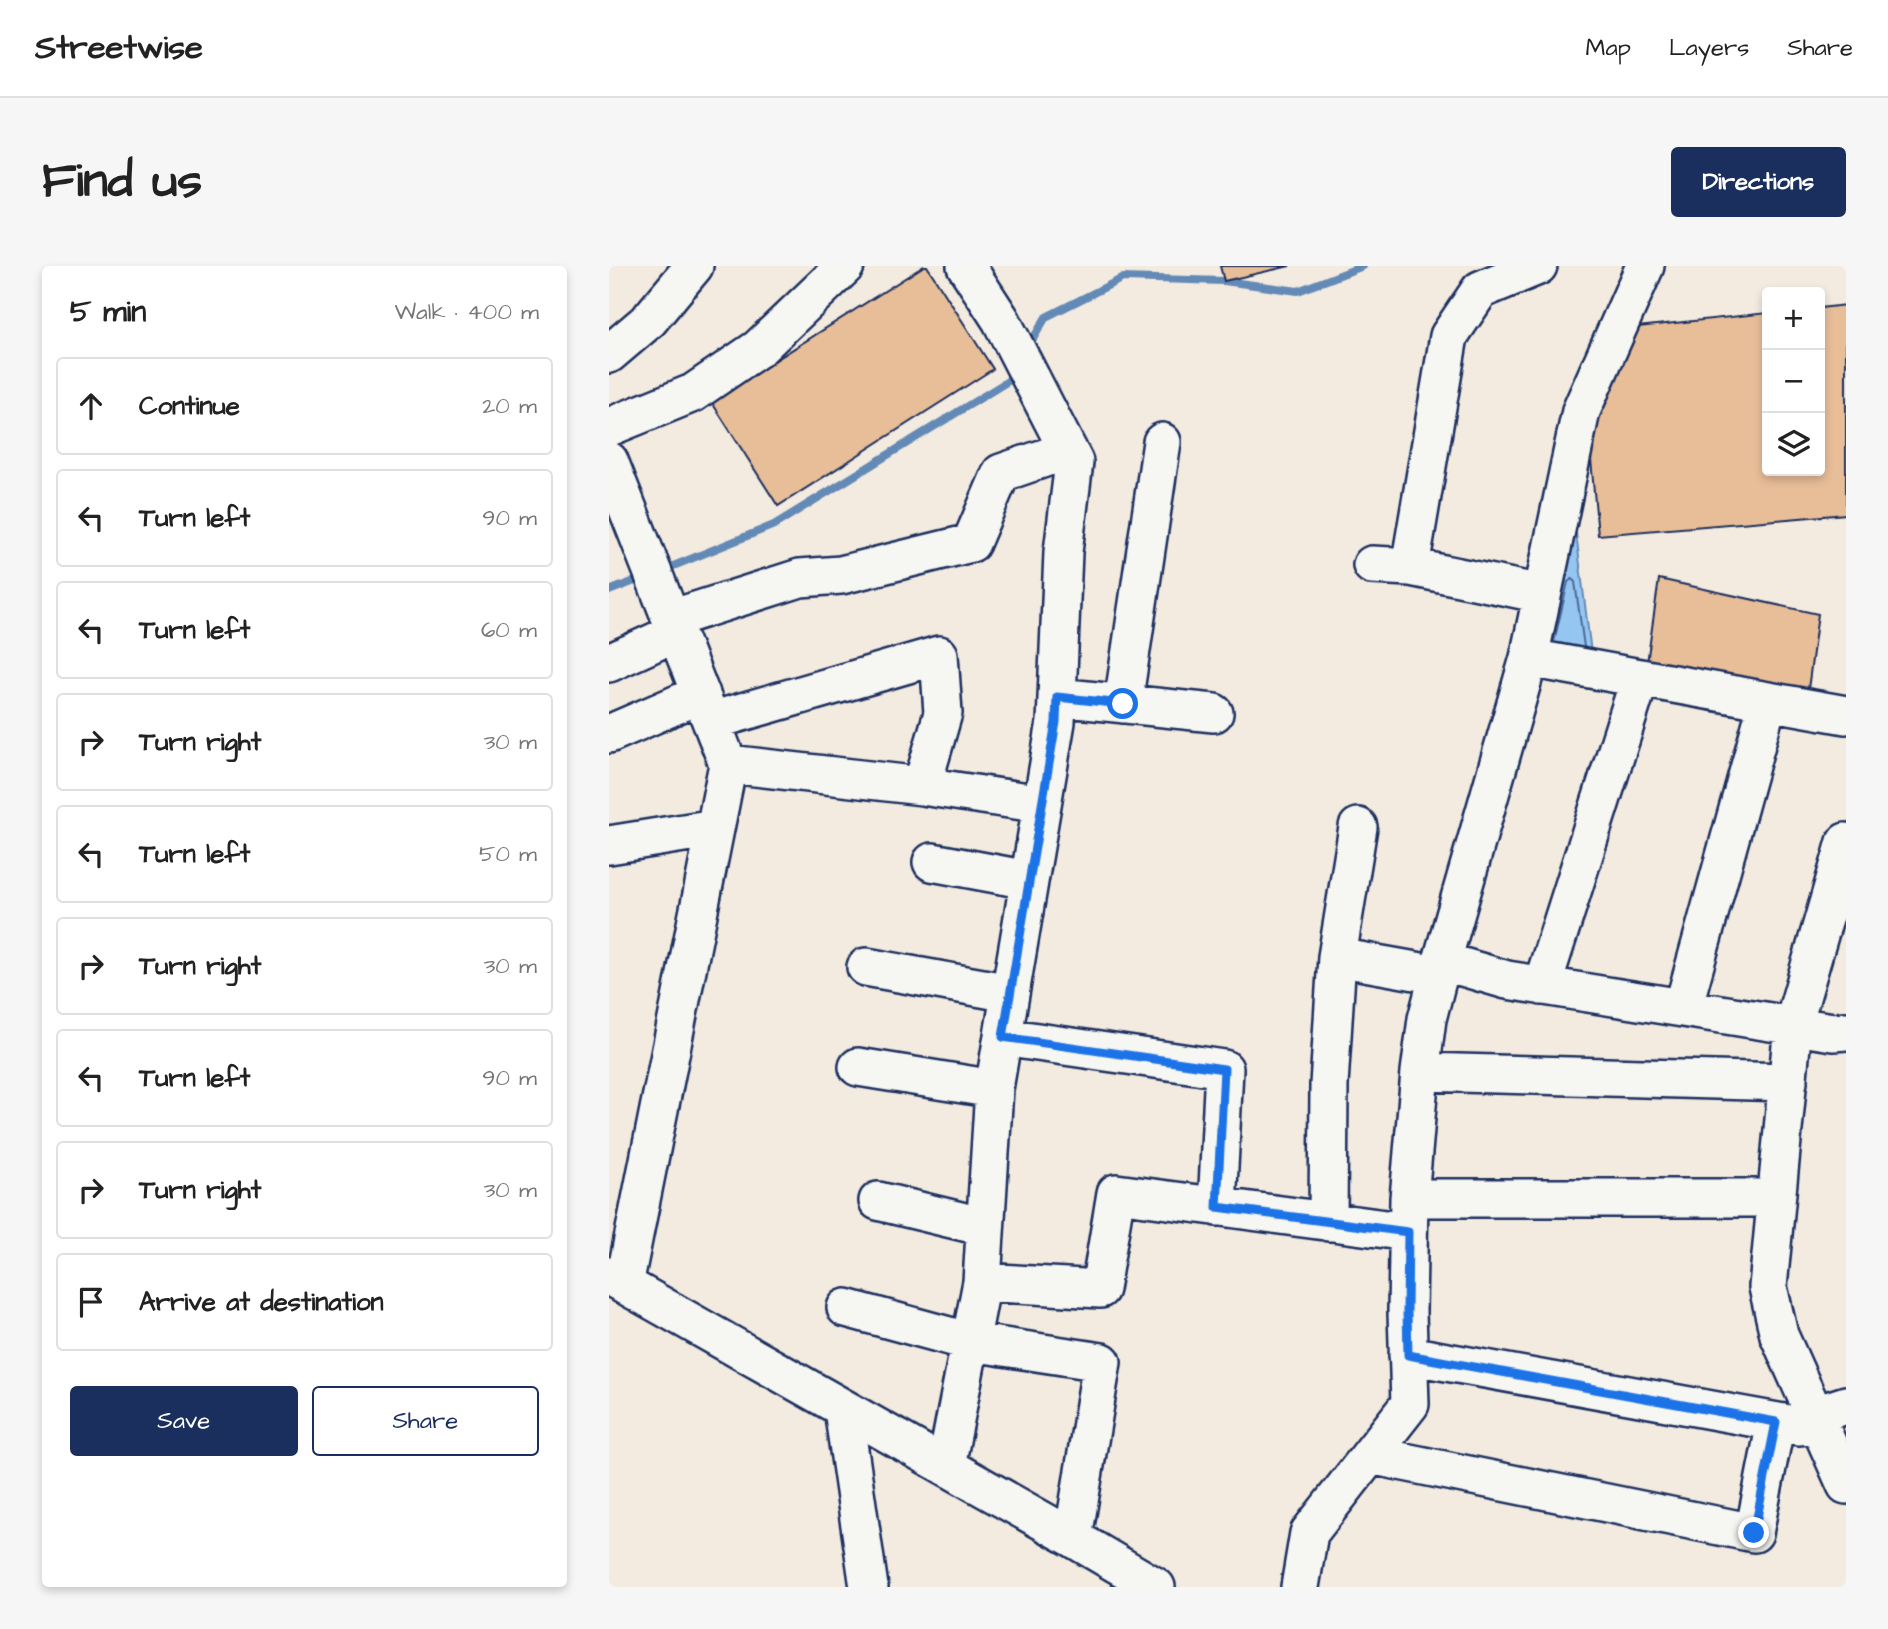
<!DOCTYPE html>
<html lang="en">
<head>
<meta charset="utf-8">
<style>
  body { margin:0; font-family:"Architects Daughter",sans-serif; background:#f6f6f6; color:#222 }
  .controls { position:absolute; right:21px; top:21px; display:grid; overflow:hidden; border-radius:7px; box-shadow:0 4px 10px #0003 }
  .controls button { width:63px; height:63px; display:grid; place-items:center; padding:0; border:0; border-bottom:2px solid #e0e0e0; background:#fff; color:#222; font:35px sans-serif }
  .stop { position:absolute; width:21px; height:21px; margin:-16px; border:5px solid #1a73e8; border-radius:50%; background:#fff }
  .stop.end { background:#1a73e8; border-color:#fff; box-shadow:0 2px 7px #0008 }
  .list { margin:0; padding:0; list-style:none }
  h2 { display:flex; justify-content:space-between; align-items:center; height:91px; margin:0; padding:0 28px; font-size:30px }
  h2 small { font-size:23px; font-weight:400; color:#767676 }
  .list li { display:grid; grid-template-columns:46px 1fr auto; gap:21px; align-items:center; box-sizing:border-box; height:98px; margin:0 14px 14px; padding:0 14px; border:2px solid #e0e0e0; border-radius:7px }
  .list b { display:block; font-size:26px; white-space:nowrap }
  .list em { font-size:23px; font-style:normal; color:#767676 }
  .actions { display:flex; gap:14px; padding:21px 28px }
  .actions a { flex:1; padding:16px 0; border:2px solid #1b2f5e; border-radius:7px; text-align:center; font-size:24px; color:#1b2f5e }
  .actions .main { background:#1b2f5e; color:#fff }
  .icon { flex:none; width:38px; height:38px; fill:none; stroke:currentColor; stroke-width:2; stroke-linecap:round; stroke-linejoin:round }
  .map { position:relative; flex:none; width:1237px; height:1321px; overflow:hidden; border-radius:7px }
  header { display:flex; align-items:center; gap:42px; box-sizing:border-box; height:98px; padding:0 35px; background:#fff; border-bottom:2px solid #e0e0e0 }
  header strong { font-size:33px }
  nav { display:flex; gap:38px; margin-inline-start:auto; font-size:24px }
  .intro { display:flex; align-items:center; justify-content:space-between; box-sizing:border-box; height:168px; padding:0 42px }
  h1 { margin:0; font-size:49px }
  .button { padding:18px 32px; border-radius:7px; background:#1b2f5e; color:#fff; font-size:24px; font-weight:700 }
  main { display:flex; gap:42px; padding:0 42px }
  aside { flex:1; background:#fff; border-radius:7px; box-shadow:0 4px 10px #0003 }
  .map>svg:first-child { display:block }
  .water { fill:#95c6f1; stroke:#648ab6; stroke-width:2 }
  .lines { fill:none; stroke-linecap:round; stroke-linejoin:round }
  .shore { stroke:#4c6b99; stroke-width:2 }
  .stream { stroke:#648ab6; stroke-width:8 }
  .building { fill:#e8be98; stroke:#1b2f5e; stroke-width:2 }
  .minor-casing { stroke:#1b2f5e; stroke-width:42 }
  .minor { stroke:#f6f6f2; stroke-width:37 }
  .route { stroke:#1a73e8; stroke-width:9 }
</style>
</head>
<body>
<header>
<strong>Streetwise</strong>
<nav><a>Map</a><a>Layers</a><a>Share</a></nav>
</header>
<div class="intro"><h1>Find us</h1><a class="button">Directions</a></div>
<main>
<aside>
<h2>5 min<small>Walk · 400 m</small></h2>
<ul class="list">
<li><svg class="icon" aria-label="ahead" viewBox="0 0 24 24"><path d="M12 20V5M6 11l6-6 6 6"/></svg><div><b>Continue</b></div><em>20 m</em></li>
<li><svg class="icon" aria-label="left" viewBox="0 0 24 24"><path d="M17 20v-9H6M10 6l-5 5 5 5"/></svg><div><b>Turn left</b></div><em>90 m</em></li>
<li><svg class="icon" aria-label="left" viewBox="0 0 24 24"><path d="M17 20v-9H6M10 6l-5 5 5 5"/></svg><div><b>Turn left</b></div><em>60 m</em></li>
<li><svg class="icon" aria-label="right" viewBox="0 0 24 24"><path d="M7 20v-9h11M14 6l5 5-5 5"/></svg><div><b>Turn right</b></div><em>30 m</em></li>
<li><svg class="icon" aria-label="left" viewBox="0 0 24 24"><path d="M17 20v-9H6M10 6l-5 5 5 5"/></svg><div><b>Turn left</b></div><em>50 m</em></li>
<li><svg class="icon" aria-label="right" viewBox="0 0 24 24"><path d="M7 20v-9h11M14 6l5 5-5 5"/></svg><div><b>Turn right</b></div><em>30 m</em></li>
<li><svg class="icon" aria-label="left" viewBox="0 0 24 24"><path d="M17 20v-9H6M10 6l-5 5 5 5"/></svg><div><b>Turn left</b></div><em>90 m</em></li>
<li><svg class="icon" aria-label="right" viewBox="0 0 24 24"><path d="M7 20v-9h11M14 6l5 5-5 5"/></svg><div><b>Turn right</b></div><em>30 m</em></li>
<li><svg class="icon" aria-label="arrive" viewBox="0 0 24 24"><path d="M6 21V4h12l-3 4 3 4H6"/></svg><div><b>Arrive at destination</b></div></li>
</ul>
<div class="actions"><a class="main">Save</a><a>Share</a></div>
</aside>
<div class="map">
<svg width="1237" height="1321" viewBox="0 0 1237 1321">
  <rect width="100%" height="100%" fill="#f3ebe0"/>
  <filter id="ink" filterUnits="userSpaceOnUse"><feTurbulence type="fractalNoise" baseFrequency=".0143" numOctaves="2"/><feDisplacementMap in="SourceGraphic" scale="14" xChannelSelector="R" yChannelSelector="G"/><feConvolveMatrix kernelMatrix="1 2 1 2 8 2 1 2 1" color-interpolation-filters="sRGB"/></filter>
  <g filter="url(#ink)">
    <!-- water -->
    <path class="water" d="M966 259 983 395 936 383Z"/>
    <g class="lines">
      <!-- shore -->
      <path class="shore" d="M945 376 959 316 963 313 966 316 975 381"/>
      <!-- stream -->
      <path class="stream" d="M418 83 437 51 514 12 615 15 689 25 754 0
        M52 305 165 259 399 115 406 104
        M0 325 36 311"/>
    </g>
    <!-- building -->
    <path class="building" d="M315 0H318L384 103 169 240 102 135Z
      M611 0H681L615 15Z
      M1237 39V248L989 269 979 161 1029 61 1158 47V205H1211V42Z
      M1050 313 1209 348 1198 431 1038 397Z"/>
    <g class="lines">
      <!-- minor casing -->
      <g class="minor-casing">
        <path id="minor" d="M0 88 40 54 85 0
          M0 161 84 127 150 82 236 0
          M0 195 119 498 15 1019
          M763 299 801 301 933 328
          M801 301 840 70 871 24 929 0
          M62 353 191 312 232 309 362 277 392 207 459 184
          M920 392 1237 449
          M0 397 68 366
          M448 431 605 447
          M514 438 553 176
          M102 455 330 389 334 447 313 520
          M0 468 92 428
          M119 498 313 520 433 538
          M1237 576 1184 759 1159 1021 1170 1069 1237 1219
          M0 579 106 562
          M323 596 420 614
          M728 691 829 709
          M833 695 898 714 1224 766 1237 765
          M257 701 401 727
          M933 720 1031 412
          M1074 742 1159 435
          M394 771 615 803 608 941
          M249 801 385 823
          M811 806 1179 816
          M800 932H1167
          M269 935 376 961
          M719 956 720 819 728 691 749 561
          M0 1010 464 1272 547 1321
          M373 1016 491 1023 507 927 799 966
          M237 1042 362 1076 493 1096 464 1272
          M799 1089 1191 1160
          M234 1143 260 1321
          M1206 1149 1237 1139
          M761 1189 1145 1267 1167 1156
          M337 1200 373 1016 385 823 447 456 454 286 465 196 392 54 357 0
          M691 1321 700 1267 801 1138 798 1046 800 932 811 806 818 753 833 695 920 392 972 145 1036 0"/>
      </g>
      <!-- minor -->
      <use href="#minor" class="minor"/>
    </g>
  </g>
  <g class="lines" filter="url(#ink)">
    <!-- route -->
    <path class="route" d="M514 438 448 431 447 456 394 771 615 803 608 941 799 966 798 1045 799 1089 1167 1156 1145 1267"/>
  </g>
</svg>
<div class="controls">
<button>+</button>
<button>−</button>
<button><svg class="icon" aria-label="layers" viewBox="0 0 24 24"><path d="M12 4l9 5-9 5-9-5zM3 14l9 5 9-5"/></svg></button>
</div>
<div class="stop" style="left:514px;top:438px"></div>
<div class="stop end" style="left:1145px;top:1267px"></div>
</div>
</main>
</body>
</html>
